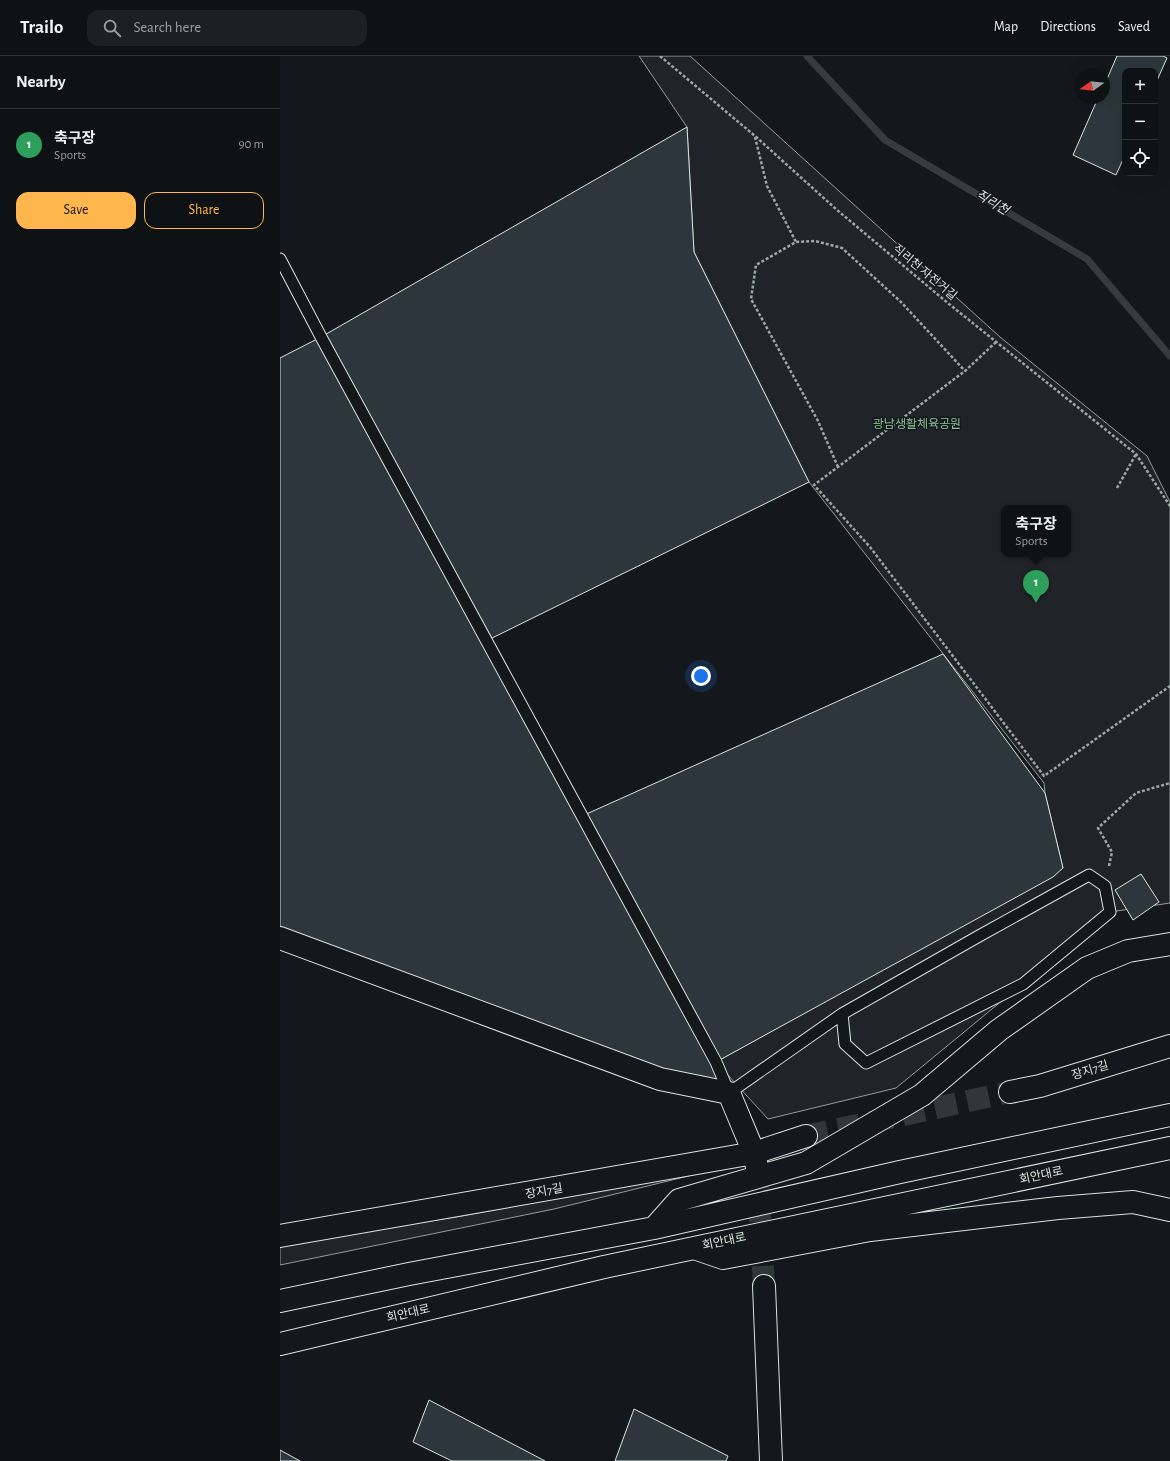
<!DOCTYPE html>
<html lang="en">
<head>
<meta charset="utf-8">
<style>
  body { margin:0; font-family:"Alegreya Sans","Noto Sans KR",sans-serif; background:#1d2022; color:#f1f3f6 }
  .controls { position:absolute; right:12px; top:12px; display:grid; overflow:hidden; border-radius:8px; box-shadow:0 4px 16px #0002 }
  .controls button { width:36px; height:36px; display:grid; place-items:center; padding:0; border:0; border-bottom:1px solid #2f3234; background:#0f1215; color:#f1f3f6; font:20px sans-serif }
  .compass { position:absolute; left:794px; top:12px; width:36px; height:36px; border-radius:50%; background:#0f1215; box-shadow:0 4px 16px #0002; rotate:255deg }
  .you { position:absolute; left:421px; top:620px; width:14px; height:14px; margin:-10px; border:3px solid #fff; border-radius:50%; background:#1a73e8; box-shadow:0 0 0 6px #1a73e833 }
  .badge { display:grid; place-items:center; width:26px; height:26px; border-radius:50%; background:#ffb74d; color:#fff; font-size:13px; font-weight:700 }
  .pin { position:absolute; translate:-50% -33px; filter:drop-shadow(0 1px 2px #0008) }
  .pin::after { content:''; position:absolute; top:21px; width:14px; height:12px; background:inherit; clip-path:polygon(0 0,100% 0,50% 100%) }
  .popup { position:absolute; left:721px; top:449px; width:70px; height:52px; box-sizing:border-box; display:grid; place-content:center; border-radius:8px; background:#0f1215; filter:drop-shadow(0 1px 3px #0005); font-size:13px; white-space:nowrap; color:#9b9ea0 }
  .popup b { font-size:15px; color:#f1f3f6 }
  .popup::after { content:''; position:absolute; left:50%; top:100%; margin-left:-8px; border:8px solid transparent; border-top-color:#0f1215 }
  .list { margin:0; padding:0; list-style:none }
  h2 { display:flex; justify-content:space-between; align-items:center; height:52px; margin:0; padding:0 16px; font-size:17px }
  h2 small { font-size:13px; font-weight:400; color:#9b9ea0 }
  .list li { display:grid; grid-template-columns:26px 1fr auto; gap:12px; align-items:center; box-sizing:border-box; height:72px; padding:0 16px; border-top:1px solid #2f3234 }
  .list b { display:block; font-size:15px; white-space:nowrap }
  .list p { margin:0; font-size:13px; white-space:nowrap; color:#9b9ea0 }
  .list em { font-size:13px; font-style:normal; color:#9b9ea0 }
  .actions { display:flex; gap:8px; padding:12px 16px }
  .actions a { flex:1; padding:9px 0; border:1px solid #ffb74d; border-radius:12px; text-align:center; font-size:14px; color:#ffb74d }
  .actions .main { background:#ffb74d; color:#111 }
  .icon { flex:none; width:22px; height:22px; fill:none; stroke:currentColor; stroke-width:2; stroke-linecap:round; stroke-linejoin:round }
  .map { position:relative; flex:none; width:890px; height:1405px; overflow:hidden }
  header { display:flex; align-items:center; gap:24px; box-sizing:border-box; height:56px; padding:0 20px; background:#0f1215; border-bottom:1px solid #2f3234 }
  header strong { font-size:19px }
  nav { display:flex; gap:22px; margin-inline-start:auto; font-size:14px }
  .search { width:280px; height:36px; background:#1d2022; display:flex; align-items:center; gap:10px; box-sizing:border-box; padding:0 14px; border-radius:12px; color:#9b9ea0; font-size:15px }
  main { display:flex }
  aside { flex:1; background:#0f1215 }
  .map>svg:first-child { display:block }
  .green { fill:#202428; stroke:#939e99; fill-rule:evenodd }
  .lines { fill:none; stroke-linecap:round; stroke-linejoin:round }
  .stream { stroke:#363b3e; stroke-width:7 }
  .building { fill:#2c363c; stroke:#d8e6dc }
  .minor-tunnel { stroke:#313739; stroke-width:22; stroke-dasharray:22 11; stroke-linecap:butt }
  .service-casing { stroke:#d8e6dc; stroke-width:13 }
  .minor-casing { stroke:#d8e6dc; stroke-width:24 }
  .tertiary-casing { stroke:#d8e6dc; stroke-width:24 }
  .trunk-casing { stroke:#d8e6dc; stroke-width:24 }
  .path { stroke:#9da8a2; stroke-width:2.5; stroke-dasharray:3 2; stroke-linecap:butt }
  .service { stroke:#14181c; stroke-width:11 }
  .minor { stroke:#14181c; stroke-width:22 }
  .tertiary { stroke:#14181c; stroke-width:22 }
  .trunk { stroke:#14181c; stroke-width:22 }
  .labels { text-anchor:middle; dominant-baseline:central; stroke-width:3; stroke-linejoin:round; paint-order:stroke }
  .street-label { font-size:12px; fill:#d8e6dc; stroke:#14181c }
  .park-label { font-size:12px; fill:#8ac095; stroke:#14181c }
  .water-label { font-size:13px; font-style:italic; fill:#d8e6dc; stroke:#14181c }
</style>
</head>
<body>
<header>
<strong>Trailo</strong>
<div class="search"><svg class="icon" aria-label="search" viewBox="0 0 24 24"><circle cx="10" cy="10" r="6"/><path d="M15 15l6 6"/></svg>Search here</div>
<nav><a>Map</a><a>Directions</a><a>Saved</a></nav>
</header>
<main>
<aside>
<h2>Nearby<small></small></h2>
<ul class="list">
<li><span class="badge" style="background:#2e9e5b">1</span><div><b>축구장</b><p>Sports</p></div><em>90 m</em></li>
</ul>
<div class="actions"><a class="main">Save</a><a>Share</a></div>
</aside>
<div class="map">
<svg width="890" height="1405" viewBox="0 0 890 1405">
  <rect width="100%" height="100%" fill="#14181c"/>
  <!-- green -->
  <path class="green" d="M359 0H410L720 281 867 400 890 446V847L830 856 616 1032 488 1063 436 1006 783 812 765 737 764 727 529 426 414 196 407 71ZM724 452H788V498H724Z
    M445 1111 274 1153 0 1209V1189L182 1160Z"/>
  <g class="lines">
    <!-- stream -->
    <path class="stream" d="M527 0 605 84 807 203 890 300"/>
  </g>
  <!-- building -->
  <path class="building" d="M837 0H883L887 2 875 29V15H845V99L836 119 793 99 818 42H824V30Z
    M407 71 414 196 529 426 206 585 41 281Z
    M41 281 449 1037 0 880V302Z
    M663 598 765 737 783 812 773 821 436 1006 302 760Z
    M861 818 879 846 853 864 835 834Z
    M149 1344 265 1405H172L133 1386Z
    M354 1353 448 1400 446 1405H335Z
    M0 1394 20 1405H0Z"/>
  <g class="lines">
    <!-- minor-tunnel -->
    <path class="minor-tunnel" d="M526 1080 730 1036
      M477 1111 484 1230"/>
    <!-- service casing -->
    <g class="service-casing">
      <path id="service" d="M0 203 41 281 436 1006 449 1037 562 958 699 880 809 819 825 830 830 856 743 928 586 1007 565 988 562 958"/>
    </g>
    <!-- minor casing -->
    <g class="minor-casing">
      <path id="minor" d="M0 882 380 1023 449 1037 474 1097 477 1111
        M0 1180 474 1097 526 1080
        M484 1230 491 1405"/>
    </g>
    <!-- tertiary casing -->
    <g class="tertiary-casing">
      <path id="tertiary" d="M730 1036 760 1030 890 990"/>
    </g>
    <!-- trunk casing -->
    <g class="trunk-casing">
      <path id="trunk" d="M374 1172 399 1144 526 1107 642 1039 719 974 807 912 848 895 890 888
        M414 1192 443 1202 590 1174 778 1152 853 1146 890 1154
        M0 1245 129 1218 374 1172 620 1116 890 1059
        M0 1288 324 1211 890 1092"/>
    </g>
    <!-- path -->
    <path class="path" d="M380 0 475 80 557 154 669 248 856 398 890 450
      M475 81 487 130 516 186
      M716 286 685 315 534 429 590 491 764 720 890 630
      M558 411 538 365 471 243 476 209 516 186 535 185 562 192 621 246 685 315
      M837 432 856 398
      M829 810 832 796 818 772 856 737 890 727"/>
    <!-- service -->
    <use href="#service" class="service"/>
    <!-- minor -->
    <use href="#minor" class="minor"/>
    <!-- tertiary -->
    <use href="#tertiary" class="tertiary"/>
    <!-- trunk -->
    <use href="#trunk" class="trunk"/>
  </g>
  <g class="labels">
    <!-- street labels -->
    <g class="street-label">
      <text transform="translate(645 216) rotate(40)">직리천 자전거길</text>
      <text transform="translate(810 1014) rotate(-17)">장지7길</text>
      <text transform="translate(761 1119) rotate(-12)">회안대로</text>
      <text transform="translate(264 1135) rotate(-10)">장지7길</text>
      <text transform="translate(444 1185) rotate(-12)">회안대로</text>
      <text transform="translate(128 1257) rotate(-13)">회안대로</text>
    </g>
    <!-- park labels -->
    <g class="park-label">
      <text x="637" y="368">광남생활체육공원</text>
    </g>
    <!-- water labels -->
    <g class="water-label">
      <text transform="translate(712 147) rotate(31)">직리천</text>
    </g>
  </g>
</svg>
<div class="controls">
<button>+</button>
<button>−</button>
<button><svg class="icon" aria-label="locate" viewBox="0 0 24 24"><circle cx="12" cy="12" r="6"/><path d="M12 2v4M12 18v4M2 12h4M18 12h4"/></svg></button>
</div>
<svg class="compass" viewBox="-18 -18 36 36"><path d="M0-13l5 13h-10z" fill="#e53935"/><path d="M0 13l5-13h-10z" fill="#9b9ea0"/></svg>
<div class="you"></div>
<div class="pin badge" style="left:756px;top:547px;background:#2e9e5b">1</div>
<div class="popup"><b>축구장</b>Sports</div>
</div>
</main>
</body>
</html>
